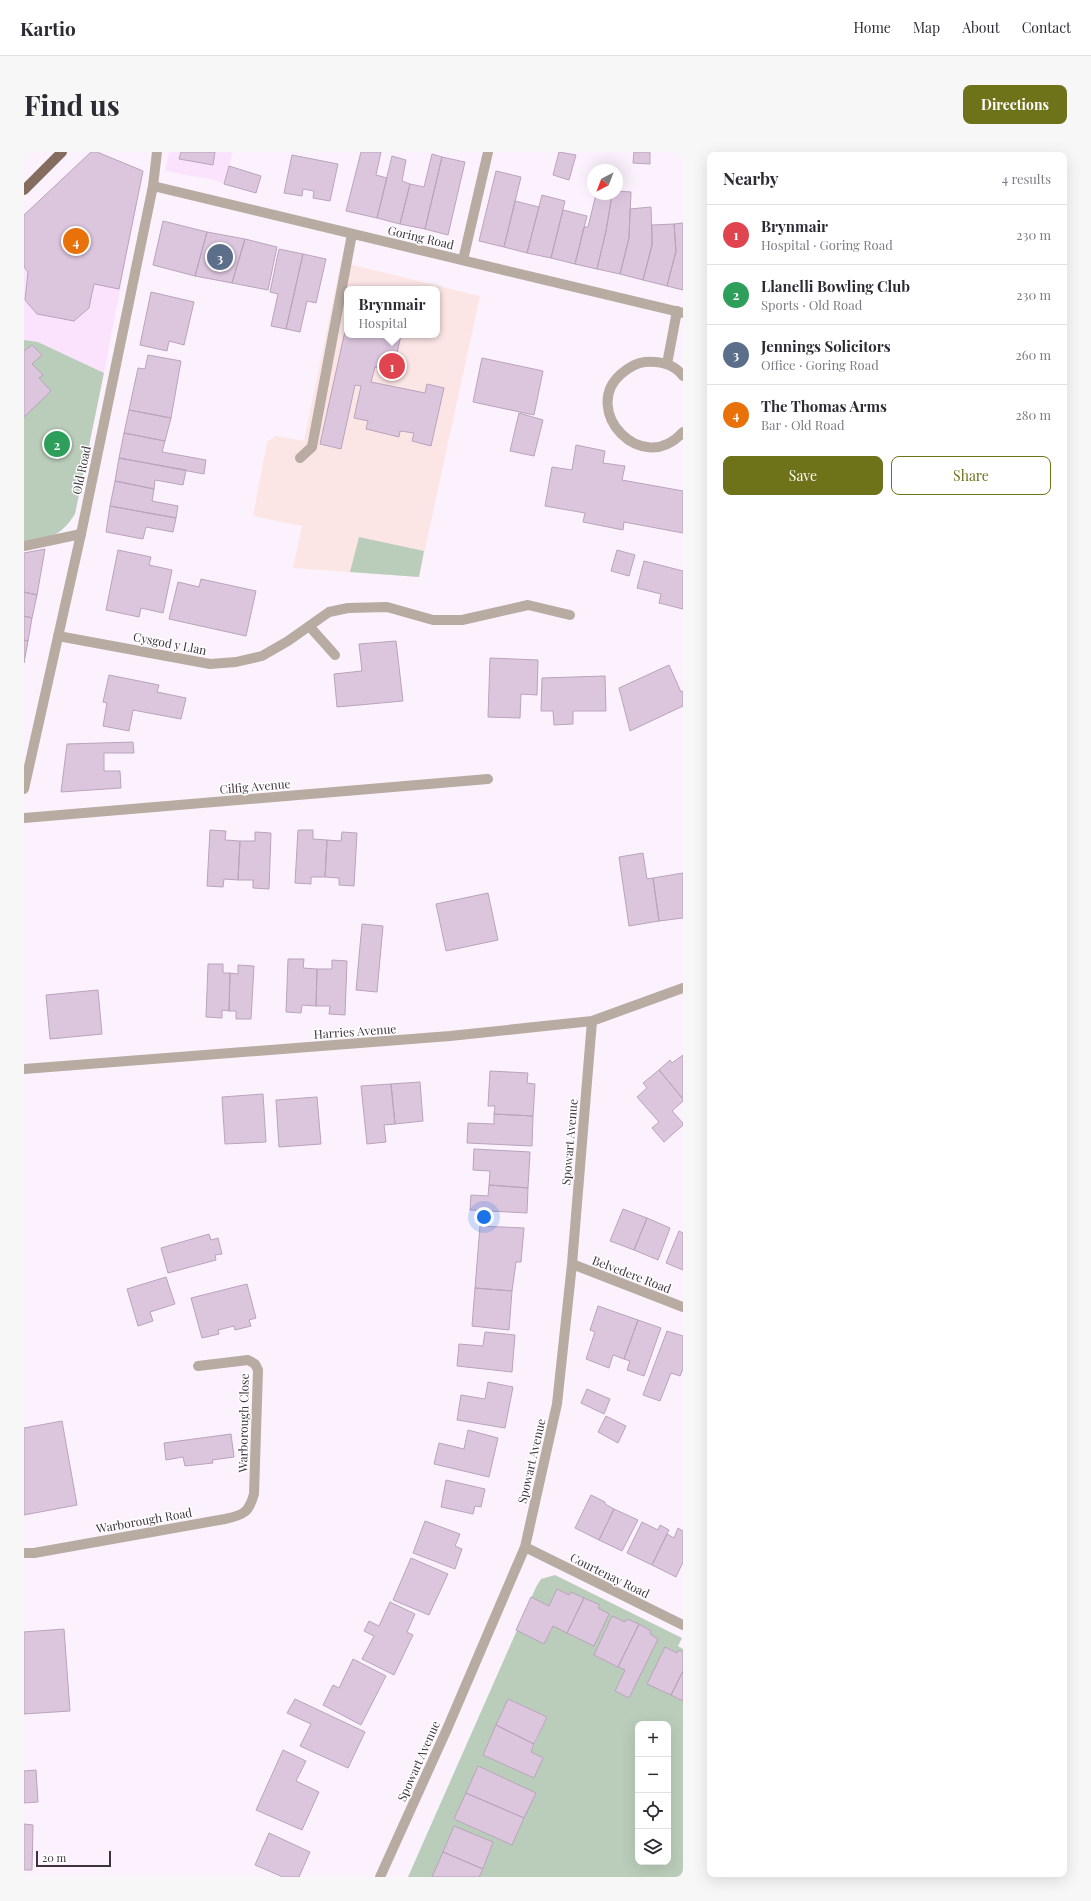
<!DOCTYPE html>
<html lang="en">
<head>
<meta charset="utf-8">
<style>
  body { margin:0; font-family:"Playfair Display",serif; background:#f7f7f7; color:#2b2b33 }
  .controls { position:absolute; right:12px; bottom:12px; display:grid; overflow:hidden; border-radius:8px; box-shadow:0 4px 16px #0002 }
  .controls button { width:36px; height:36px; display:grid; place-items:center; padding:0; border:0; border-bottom:1px solid #e1e1e2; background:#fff; color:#2b2b33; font:20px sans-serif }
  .compass { position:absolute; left:563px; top:12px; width:36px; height:36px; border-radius:50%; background:#fff; box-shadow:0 4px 16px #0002; rotate:222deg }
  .scale { position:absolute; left:12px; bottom:10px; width:75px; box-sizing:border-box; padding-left:4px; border:2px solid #3d333d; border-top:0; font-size:11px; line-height:14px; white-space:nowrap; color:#3d333d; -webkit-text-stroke:3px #fff; paint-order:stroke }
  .you { position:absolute; left:460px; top:1065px; width:14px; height:14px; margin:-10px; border:3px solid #fff; border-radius:50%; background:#1a73e8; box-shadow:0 0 0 6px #1a73e833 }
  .badge { display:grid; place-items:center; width:26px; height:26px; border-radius:50%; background:#6e7218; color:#fff; font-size:13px; font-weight:700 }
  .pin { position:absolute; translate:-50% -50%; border:2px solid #fff; box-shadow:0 1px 4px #0006 }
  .popup { position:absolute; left:320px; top:134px; width:96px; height:52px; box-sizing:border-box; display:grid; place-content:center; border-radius:8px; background:#fff; filter:drop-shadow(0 1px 3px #0005); font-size:13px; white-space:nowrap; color:#7c7c81 }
  .popup b { font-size:15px; color:#2b2b33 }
  .popup::after { content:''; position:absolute; left:50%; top:100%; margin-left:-8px; border:8px solid transparent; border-top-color:#fff }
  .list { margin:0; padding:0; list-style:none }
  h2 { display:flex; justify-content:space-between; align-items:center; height:52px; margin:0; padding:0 16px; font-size:17px }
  h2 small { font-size:13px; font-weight:400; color:#7c7c81 }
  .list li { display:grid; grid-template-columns:26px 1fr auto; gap:12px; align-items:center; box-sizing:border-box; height:60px; padding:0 16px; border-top:1px solid #e1e1e2 }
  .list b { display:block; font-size:15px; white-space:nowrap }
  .list p { margin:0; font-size:13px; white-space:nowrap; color:#7c7c81 }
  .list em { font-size:13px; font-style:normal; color:#7c7c81 }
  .actions { display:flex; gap:8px; padding:12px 16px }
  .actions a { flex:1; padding:9px 0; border:1px solid #6e7218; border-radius:8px; text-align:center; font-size:14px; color:#6e7218 }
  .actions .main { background:#6e7218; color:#fff }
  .icon { flex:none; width:22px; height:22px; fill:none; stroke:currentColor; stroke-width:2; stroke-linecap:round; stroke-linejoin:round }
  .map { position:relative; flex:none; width:659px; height:1725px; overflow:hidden; border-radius:8px }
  header { display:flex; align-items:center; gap:24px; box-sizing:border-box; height:56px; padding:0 20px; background:#fff; border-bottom:1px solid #e1e1e2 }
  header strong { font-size:19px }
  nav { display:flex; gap:22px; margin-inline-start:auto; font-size:14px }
  .intro { display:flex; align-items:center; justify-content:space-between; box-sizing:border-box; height:96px; padding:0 24px }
  h1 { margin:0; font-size:28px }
  .button { padding:10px 18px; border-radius:8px; background:#6e7218; color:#fff; font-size:14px; font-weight:700 }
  main { display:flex; gap:24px; padding:0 24px }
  aside { flex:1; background:#fff; border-radius:8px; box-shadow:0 4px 16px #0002 }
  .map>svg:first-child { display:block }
  .built { fill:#fbe3fd }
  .medical { fill:#fce6e5; fill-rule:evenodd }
  .green { fill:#bacdba; fill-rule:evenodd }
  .building { fill:#dcc6de; stroke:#baa3bc }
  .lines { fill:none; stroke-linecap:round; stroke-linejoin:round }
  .service { stroke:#b8aba2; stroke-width:10 }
  .minor { stroke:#b8aba2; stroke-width:10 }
  .tertiary { stroke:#b8aba2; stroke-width:10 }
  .primary { stroke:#846c5e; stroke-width:10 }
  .labels { text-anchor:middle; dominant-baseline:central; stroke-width:3; stroke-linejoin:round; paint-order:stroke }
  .street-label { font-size:12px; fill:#3d333d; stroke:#fff }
</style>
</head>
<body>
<header>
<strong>Kartio</strong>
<nav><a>Home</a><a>Map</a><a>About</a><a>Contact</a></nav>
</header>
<div class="intro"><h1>Find us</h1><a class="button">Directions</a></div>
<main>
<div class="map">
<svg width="659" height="1725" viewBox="0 0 659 1725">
  <rect width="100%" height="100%" fill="#fcf2fd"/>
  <!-- built -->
  <path class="built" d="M67 0H73L119 19 80 221 14 190 0 188V63Z
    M145 0H209L200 32 190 28 141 19Z"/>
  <!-- medical -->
  <path class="medical" d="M317 110 456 144 395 425 269 416 278 374 229 364 243 290 252 284 280 289ZM323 137H413V183H323Z"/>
  <!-- green -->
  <path class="green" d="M0 188 14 190 80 221 51 362C36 385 26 386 0 391Z
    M335 385 400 399 395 425 326 420Z
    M531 1423 658 1486 654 1494 659 1497V1725H384L512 1435 517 1427ZM484 1547 523 1565 507 1600 519 1606 510 1625 459 1603ZM614 1572H644V1710H614Z"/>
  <!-- building -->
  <path class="building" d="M67 0H73L119 19 95 137 70 132 65 156 50 169 13 162 1 148 4 120 0 115V63Z
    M157 0H191L189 13 155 7Z
    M337 0H357L352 23 363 26 353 66 322 59Z
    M535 0 552 3 545 28 529 23Z
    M610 0H626V12L609 11Z
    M408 2 418 5 401 77 376 72 386 32 400 35Z
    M268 3 314 12 306 49 289 46 290 39 279 37 278 44 260 41Z
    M368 4 382 8 378 29 386 32 376 72 353 66Z
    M418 5 441 10 424 83 401 77Z
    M205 14 237 24 232 41 200 32Z
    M472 19 497 25 480 95 455 89Z
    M593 39 607 40 605 86 596 122 573 117 582 79 588 43 593 42Z
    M572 42 588 43 582 79 573 117 551 112 560 75H564Z
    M518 43 541 49 527 106 503 101Z
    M491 49 515 55 503 101 480 95Z
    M627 55 628 93 619 128 596 122 605 86 606 57Z
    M539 58 563 64 551 112 527 106Z
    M139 69 183 80 171 124 129 113Z
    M659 71V138L643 134 652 99 650 72Z
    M650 72 652 99 643 134 619 128 628 93V73Z
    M183 80 221 87 208 131 171 124Z
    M221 87 253 95 244 138 208 131Z
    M255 97 279 102 262 177 247 174 254 142 246 140Z
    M279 102 302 107 292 151 283 149 276 180 262 177Z
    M127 140 170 150 160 193 145 189 143 199 116 193Z
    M323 170V183H377L369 219 351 215 347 230 401 241 403 232 420 236 407 294 388 289 390 281 376 279 375 285 342 277 344 269 330 266 337 234 331 233 317 297 296 292Z
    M8 193 18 203 8 212 19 223 15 226 27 239 0 265V199Z
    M124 203 157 209 147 266 105 258 114 216 121 217Z
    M458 206 519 219 510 263 449 250Z
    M105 258 147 266 141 289 100 281Z
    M495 261 519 268 510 304 486 299Z
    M100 281 141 289 138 300 182 308 180 322 95 306Z
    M552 293 581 299 579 311 601 314 598 328 659 339V381L600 370 599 378 559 370 561 361 521 354 528 315 548 318Z
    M95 306 162 318 159 333 131 328 130 337 91 329Z
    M91 329 130 337 128 349 154 354 152 366 86 354Z
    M86 354 152 366 149 380 122 375 119 387 82 380Z
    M21 397 13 443 0 440V401Z
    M94 398 127 405 125 413 148 418 139 461 117 456 115 465 82 458Z
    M593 398 611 403 605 424 587 419Z
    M620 409 659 419V457L635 451 637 442 613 436Z
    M177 427 232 439 222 484 145 467 154 430 175 435Z
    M0 440 13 443 8 466 0 464Z
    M0 464 8 466 4 489 0 488Z
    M0 488 4 489 0 511Z
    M372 489 379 549 313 555 310 522 338 519 335 492Z
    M466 506 514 508 513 543 497 542 496 566 464 565Z
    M645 513 657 540 659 539V554L606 579 595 536Z
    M85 523 135 533 133 540 162 546 157 567 109 558 105 579 79 574 83 551 79 550Z
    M581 524 582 559H549V572L530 573 529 559H517L518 526Z
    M109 590 110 601H80V619H96L97 636 37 640 43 592Z
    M186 678 202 679 201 688 216 689 214 728 200 727 199 735 183 734Z
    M274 678H289V687L303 688 301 725H287V732L271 731Z
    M231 680 247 681 245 737 229 736V728H214L216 689H231Z
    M318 680 333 681 330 734 315 733V726L301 725 303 688 317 689Z
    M619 701 623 727 629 726 635 769 605 774 595 705Z
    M659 721V766L635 769 629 726Z
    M464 741 474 788 422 799 412 752Z
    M338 772 359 774 353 840 332 838Z
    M264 807H280L279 816 293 817 292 854 278 853 277 861 262 860Z
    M308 808 323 809 321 863 305 862 306 854H292L293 817H308Z
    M184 812H199V821H206L205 859 198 858V866L182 865Z
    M214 813 230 814 227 867H212V859H205L206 821 214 822Z
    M74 838 78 882 26 887 22 843Z
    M659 903V947L635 918 646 908 648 911Z
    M635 918 659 947V949L648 959 659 971V973L640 990 628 976 635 970 613 945 623 936 619 931Z
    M466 919 504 921 503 931 511 932 509 964 470 962 471 954H464Z
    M396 930 399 969 371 972 367 932Z
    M367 932 371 972 360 973 362 990 343 992 337 934Z
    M239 942 242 990 201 992 198 945Z
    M293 945 297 992 255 995 252 948Z
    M470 962 509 964 508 994 443 991 444 971 470 972Z
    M450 997 506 1000 504 1036 465 1033 466 1019 449 1018Z
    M465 1033 504 1036 503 1061 446 1058 447 1043 464 1044Z
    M599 1057 623 1066 610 1098 586 1089Z
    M623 1066 646 1076 634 1108 610 1098Z
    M456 1074 500 1076 497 1110H492L488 1139 451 1136Z
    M655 1079 659 1081V1118L642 1111Z
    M185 1082 187 1088 194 1086 198 1102 191 1103 192 1108 144 1121 137 1096Z
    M142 1125 151 1152 126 1160 129 1169 114 1174 103 1137Z
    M223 1132 232 1166 225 1168 227 1174 211 1178 210 1174 194 1178 195 1182 178 1186 167 1146Z
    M451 1136 488 1139 485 1178 448 1174Z
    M574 1154 614 1168 600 1207 589 1203 585 1216 562 1207 571 1180 566 1178Z
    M614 1168 637 1176 620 1224 603 1218 606 1209 600 1207Z
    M643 1179 659 1184V1217L656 1224 647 1221 636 1249 619 1243Z
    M461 1180 491 1183 488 1220 433 1214 435 1192 459 1194Z
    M464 1230 489 1235 481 1276 433 1268 437 1243 461 1247Z
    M563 1237 586 1247 580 1262 557 1251Z
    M582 1264 602 1274 594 1291 574 1280Z
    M38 1269 53 1353 0 1363V1276Z
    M444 1278 474 1286 465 1325 410 1312 415 1291 440 1297Z
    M207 1282 210 1305 188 1308 189 1311 161 1314 159 1305 142 1308 140 1291Z
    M422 1328 461 1337 457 1355 451 1354 449 1362 417 1355Z
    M567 1343 581 1350V1352L590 1357 575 1388 551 1376Z
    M590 1357 614 1368 598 1399 575 1388Z
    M401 1369 436 1382 431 1394 438 1397 431 1417 389 1401Z
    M618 1370 634 1378 636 1373 645 1378 628 1413 603 1401Z
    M654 1376 659 1379V1410L652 1425 628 1413 643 1382 650 1386Z
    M387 1406 424 1422 405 1463 369 1448Z
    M533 1437 545 1443 547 1440 560 1446 543 1481 529 1474 520 1492 492 1478 507 1445 525 1454Z
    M560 1446 576 1453 574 1456 585 1462 570 1494 543 1481Z
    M366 1450 391 1462 383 1480 389 1483 370 1523 338 1507 350 1484 340 1479 345 1469 355 1474Z
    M588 1464 601 1470 603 1467 615 1472 594 1515 570 1503Z
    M615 1472 627 1479 626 1482 634 1487 605 1546 591 1539 601 1518 594 1515Z
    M40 1477 46 1559 0 1562V1480Z
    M641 1495 653 1501 655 1498 659 1500V1519L647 1543 623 1532Z
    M329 1507 362 1524 337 1573 299 1553 309 1533 315 1536Z
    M659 1519V1549L647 1543Z
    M271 1547 341 1580 324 1616 276 1594 287 1572 263 1561Z
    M484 1547 523 1565 510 1592 472 1573Z
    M472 1573 510 1592 507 1600 519 1606 510 1626 459 1603Z
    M259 1598 282 1609 272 1629 295 1640 278 1678 232 1658Z
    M454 1614 512 1641 500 1666 442 1641Z
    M12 1618 14 1650 0 1651V1619Z
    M442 1641 500 1666 488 1693 430 1667Z
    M0 1672 9 1673 8 1718H0Z
    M430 1674 469 1690 459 1717 419 1700Z
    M245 1681 286 1700 275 1725H259L231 1713Z
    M419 1700 459 1717 455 1725H408Z"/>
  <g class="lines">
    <!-- service -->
    <path class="service" d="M643 212 653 159
      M659 224C650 212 635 209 621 210 611 211 604 216 597 222 556 258 618 326 659 280
      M276 306 288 295 328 82
      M0 394 57 382
      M286 475 311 503"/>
    <!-- minor -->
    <path class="minor" d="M129 34 659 161
      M439 108 464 0
      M34 484 186 512 212 510 238 504 264 489 305 460 324 456 363 455 409 468H438L504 453 546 463
      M0 666 464 627
      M0 917 426 884 568 869 659 836
      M548 1112 659 1155
      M501 1395 659 1473
      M0 1401H10L201 1367C220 1363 225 1360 230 1342L234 1218 231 1212 224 1208 174 1214
      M356 1725 423 1577 501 1395 533 1252 548 1112 568 869"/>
    <!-- tertiary -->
    <path class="tertiary" d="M0 637 57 382 129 34 133 0"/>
    <!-- primary -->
    <path class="primary" d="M0 38 38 0"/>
  </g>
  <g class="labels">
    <!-- street labels -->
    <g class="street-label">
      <text transform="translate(397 85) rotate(13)">Goring Road</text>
      <text transform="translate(57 318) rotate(-78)">Old Road</text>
      <text transform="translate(146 491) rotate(11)">Cysgod y Llan</text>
      <text transform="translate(231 634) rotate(-5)">Cilfig Avenue</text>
      <text transform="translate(331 879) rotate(-4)">Harries Avenue</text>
      <text transform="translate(545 990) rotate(-85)">Spowart Avenue</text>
      <text transform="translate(608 1122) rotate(21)">Belvedere Road</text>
      <text transform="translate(219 1271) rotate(-89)">Warborough Close</text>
      <text transform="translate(507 1309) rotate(-77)">Spowart Avenue</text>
      <text transform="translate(120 1368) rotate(-10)">Warborough Road</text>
      <text transform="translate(586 1423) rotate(26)">Courtenay Road</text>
      <text transform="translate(394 1609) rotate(-66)">Spowart Avenue</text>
    </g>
  </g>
</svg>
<div class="controls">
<button>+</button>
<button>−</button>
<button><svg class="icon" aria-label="locate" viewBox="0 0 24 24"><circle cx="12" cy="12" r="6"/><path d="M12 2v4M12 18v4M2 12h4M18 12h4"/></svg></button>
<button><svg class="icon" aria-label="layers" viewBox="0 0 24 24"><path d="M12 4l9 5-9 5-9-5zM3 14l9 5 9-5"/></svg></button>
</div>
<svg class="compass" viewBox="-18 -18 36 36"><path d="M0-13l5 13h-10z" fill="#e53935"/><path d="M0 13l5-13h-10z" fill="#7c7c81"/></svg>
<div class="scale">20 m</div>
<div class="you"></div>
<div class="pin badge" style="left:368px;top:214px;background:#e0444e">1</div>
<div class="popup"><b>Brynmair</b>Hospital</div>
<div class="pin badge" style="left:33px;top:292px;background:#2e9e5b">2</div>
<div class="pin badge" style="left:196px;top:105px;background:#5c6f8a">3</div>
<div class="pin badge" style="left:52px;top:89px;background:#e8710a">4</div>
</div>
<aside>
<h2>Nearby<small>4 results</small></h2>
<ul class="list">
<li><span class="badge" style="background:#e0444e">1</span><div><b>Brynmair</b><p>Hospital · Goring Road</p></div><em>230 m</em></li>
<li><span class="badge" style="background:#2e9e5b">2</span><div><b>Llanelli Bowling Club</b><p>Sports · Old Road</p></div><em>230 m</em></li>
<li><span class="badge" style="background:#5c6f8a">3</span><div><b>Jennings Solicitors</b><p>Office · Goring Road</p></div><em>260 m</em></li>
<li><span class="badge" style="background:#e8710a">4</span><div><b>The Thomas Arms</b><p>Bar · Old Road</p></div><em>280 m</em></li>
</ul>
<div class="actions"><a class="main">Save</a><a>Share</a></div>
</aside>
</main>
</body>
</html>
